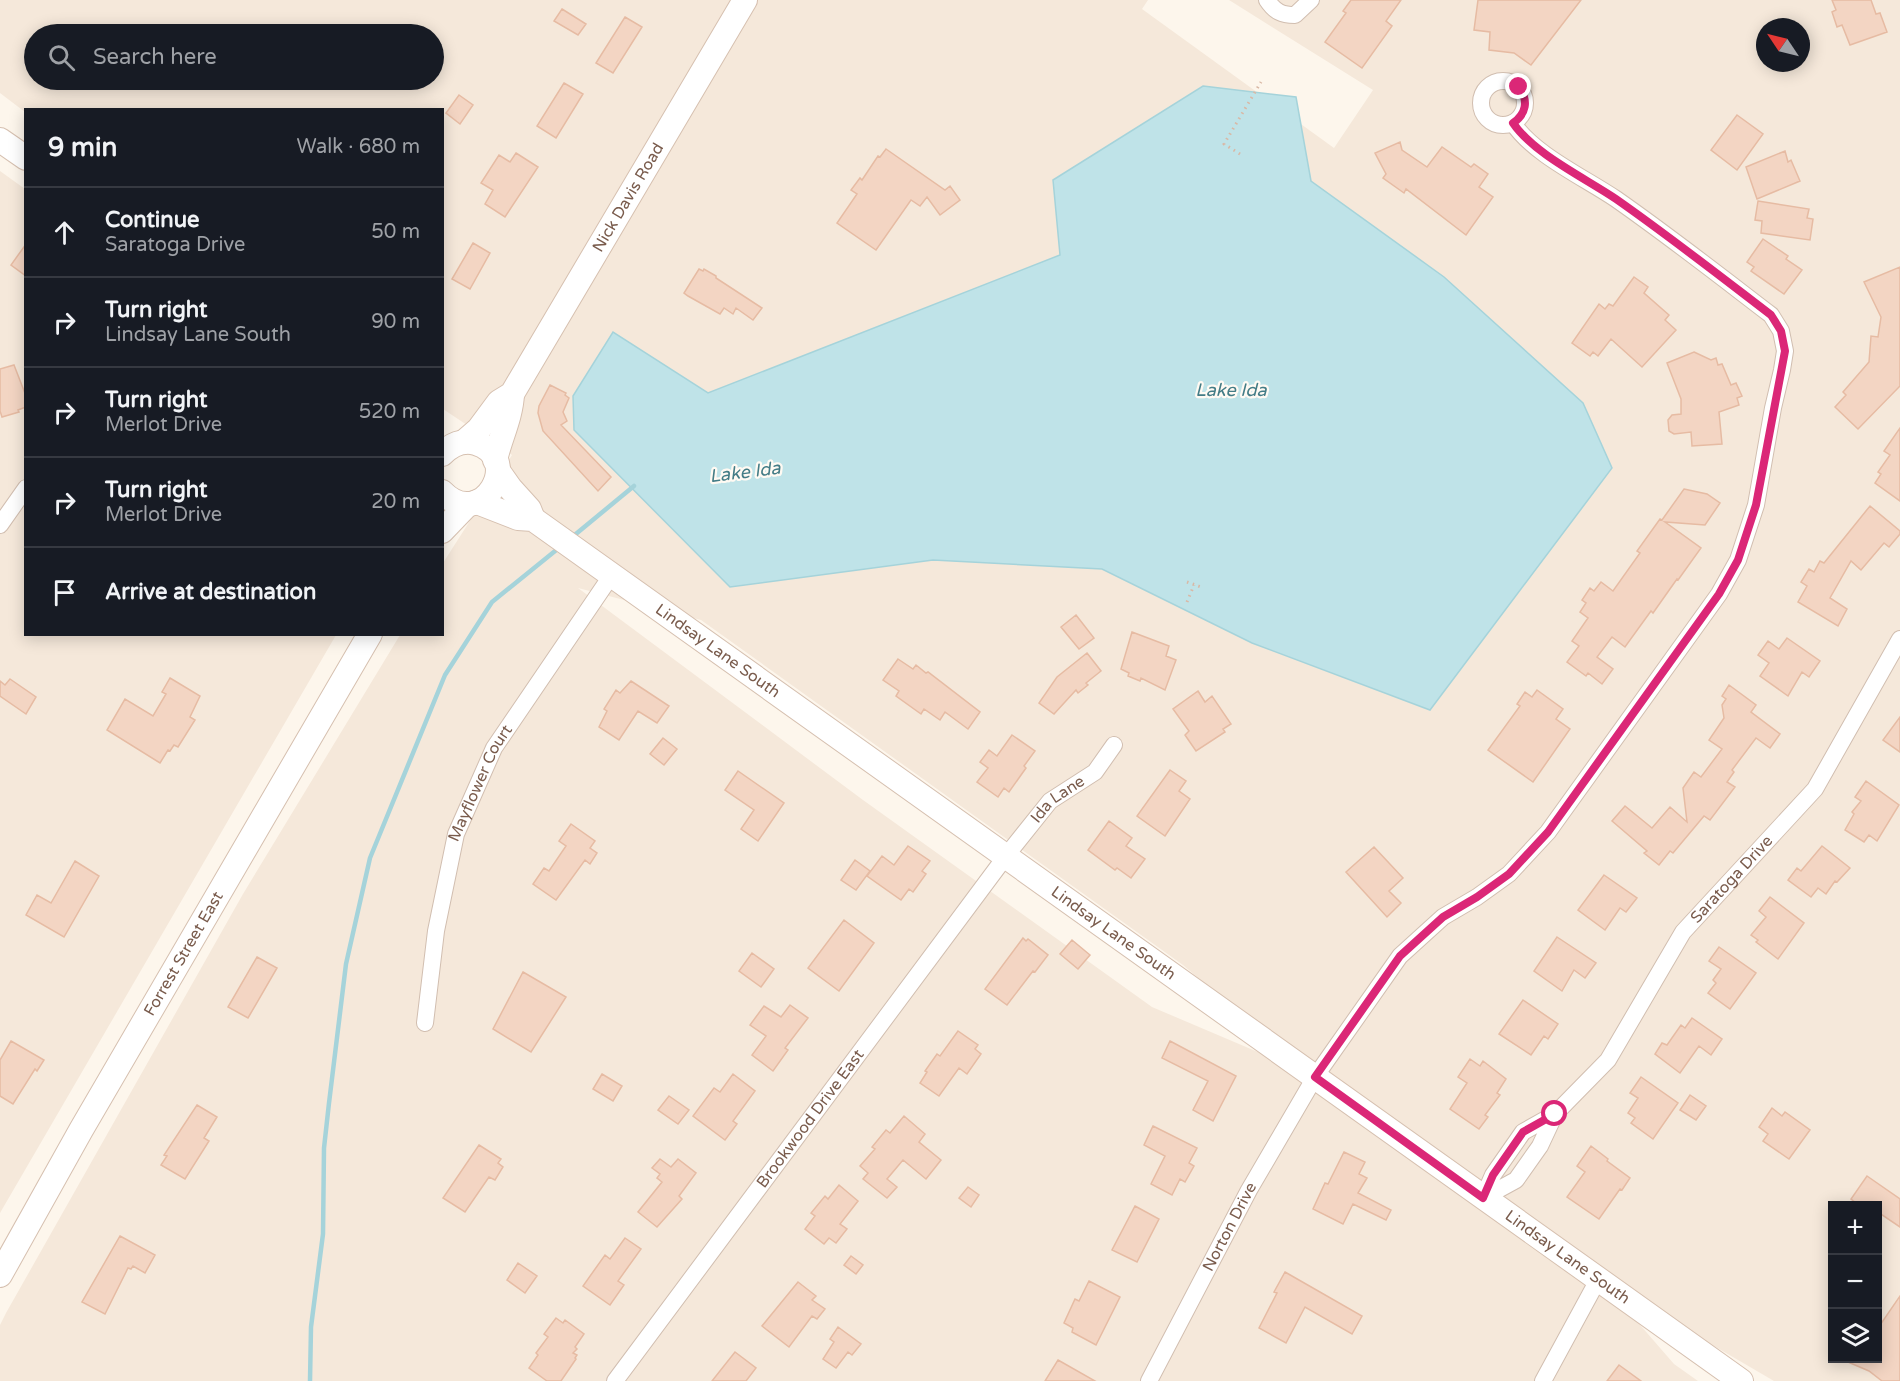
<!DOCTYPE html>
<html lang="en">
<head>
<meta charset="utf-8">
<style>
  body { margin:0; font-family:"Varela Round",sans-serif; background:#242831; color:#f1f3f6 }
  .controls { position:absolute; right:18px; bottom:18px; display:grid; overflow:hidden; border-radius:0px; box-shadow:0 3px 15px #0003 }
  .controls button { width:54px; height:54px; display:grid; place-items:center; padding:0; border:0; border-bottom:2px solid #363941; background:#171b24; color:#f1f3f6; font:30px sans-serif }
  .compass { position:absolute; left:1756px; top:18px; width:54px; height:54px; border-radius:50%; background:#171b24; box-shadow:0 3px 15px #0003; rotate:305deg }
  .stop { position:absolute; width:18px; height:18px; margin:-14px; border:4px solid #db2777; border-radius:50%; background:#fff }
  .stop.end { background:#db2777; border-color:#fff; box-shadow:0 2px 6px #0008 }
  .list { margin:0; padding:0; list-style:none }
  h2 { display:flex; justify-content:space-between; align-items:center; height:78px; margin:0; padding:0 24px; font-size:26px }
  h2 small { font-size:20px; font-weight:400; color:#9ea1a6 }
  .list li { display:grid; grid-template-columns:39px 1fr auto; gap:18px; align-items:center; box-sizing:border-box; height:90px; padding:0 24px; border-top:2px solid #363941 }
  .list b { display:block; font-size:22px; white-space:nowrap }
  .list p { margin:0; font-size:20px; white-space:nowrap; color:#9ea1a6 }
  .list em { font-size:20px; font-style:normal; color:#9ea1a6 }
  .icon { flex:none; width:33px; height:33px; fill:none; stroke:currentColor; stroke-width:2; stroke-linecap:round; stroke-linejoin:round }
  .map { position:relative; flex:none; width:1900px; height:1381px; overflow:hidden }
  .search { position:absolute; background:#171b24; box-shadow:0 3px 15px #0003; left:24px; top:24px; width:420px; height:66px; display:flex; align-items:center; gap:15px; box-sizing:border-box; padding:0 21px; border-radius:33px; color:#9ea1a6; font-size:22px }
  .panel { position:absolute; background:#171b24; box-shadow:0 3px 15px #0003; left:24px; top:108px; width:420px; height:528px; border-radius:0px }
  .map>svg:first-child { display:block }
  .residential { fill:#f5e8da; fill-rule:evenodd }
  .water { fill:#bfe3e8; stroke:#a5d3da; stroke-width:1.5 }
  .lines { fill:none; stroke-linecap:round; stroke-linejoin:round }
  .stream { stroke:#a5d3da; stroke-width:4.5 }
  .building { fill:#f3d5c3; stroke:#e6bba3; stroke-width:1.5 }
  .street-casing { stroke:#d1beb0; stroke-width:18 }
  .secondary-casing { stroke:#d6c0b0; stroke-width:26 }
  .path { stroke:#d9b8a5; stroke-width:3; stroke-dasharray:1.5 4.5; stroke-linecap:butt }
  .street { stroke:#fff; stroke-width:16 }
  .secondary { stroke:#fff; stroke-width:24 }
  .route { stroke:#db2777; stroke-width:8 }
  .labels { text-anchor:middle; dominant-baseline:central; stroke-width:4.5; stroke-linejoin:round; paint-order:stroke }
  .street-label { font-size:16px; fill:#7a5c4d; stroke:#fffaf3 }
  .water-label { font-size:18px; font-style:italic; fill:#437c86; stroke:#fffaf3 }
</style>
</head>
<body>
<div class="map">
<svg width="1900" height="1381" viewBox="0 0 1900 1381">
  <rect width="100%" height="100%" fill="#fdf6ec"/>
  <!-- residential -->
  <path class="residential" d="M0 0H1148L1142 9 1334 148 1373 90 1229 0H1900V1381H1774L1601 1280 1674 1364 1698 1381H0V1325L6 1313 243 894 400 635 442 634 443 563 512 455 443 409 442 110H26L25 112 0 93ZM1765 27H1801V63H1765ZM34 34H434V80H34ZM578 588 701 620 1183 965 1312 1075 1152 1007 863 800ZM1832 1206H1878V1358H1832Z
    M0 171 25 189 26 634 336 635 0 1213Z"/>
  <!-- water -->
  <path class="water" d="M1203 86 1296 97 1311 181 1444 277 1583 403 1612 468 1430 710 1252 643 1102 569 933 560 730 587 574 430 573 396 613 332 708 393 1060 255 1053 180Z"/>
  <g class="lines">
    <!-- stream -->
    <path class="stream" d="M571 538 634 486
      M310 1381 311 1327 323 1234 324 1148 329 1103 346 964 370 858 445 675 492 602 560 547"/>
  </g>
  <!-- building -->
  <path class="building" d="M1351 0H1401L1386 21 1392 26 1362 68 1325 42 1346 13 1343 11Z
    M1478 0H1581L1531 65 1514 53 1489 50 1490 32 1474 30Z
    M1832 0H1871L1876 14 1880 13 1887 32 1850 45 1842 25 1837 27 1832 12 1836 10Z
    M562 9 586 24 578 35 554 21Z
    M625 17 642 27 613 73 596 63Z
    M564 83 583 94 556 138 537 126Z
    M459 95 473 105 460 124 446 113Z
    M1737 115 1763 134 1737 170 1711 150Z
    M1400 142 1402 150 1427 167 1442 147 1471 167 1474 164 1488 174 1479 187 1493 197 1466 235 1406 189 1404 193 1383 178 1386 174 1375 153Z
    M886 149 945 190 950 186 960 200 940 215 927 197 920 206 911 200 876 250 837 223 857 194 851 190 860 178 862 180 878 156 880 157Z
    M1785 151 1788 162 1791 160 1800 181 1757 199 1746 167Z
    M516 153 538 167 505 217 485 204 493 190 481 183 499 155 510 162Z
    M1758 201 1809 209 1807 218 1813 219 1810 240 1761 233 1762 221 1755 220Z
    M1763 239 1788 256 1786 259 1802 270 1784 294 1751 271 1754 267 1747 262Z
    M473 243 490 253 470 289 452 279Z
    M26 244V276L11 265Z
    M1900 267V386L1858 429 1835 407 1846 395 1843 392 1869 362 1871 336 1878 337 1881 317 1864 282Z
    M699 269 703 271 704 269 716 276V278L762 308 753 320 736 308 733 314 724 308 720 314 688 296 684 293Z
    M1634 277 1648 287 1644 293 1669 315 1665 320 1676 330 1642 367 1611 339 1598 356 1593 352 1590 356 1572 343 1599 304 1605 309 1609 304 1613 306Z
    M1694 352 1711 360 1716 358 1718 365 1722 364 1731 385 1736 383 1742 396 1737 398 1739 405 1719 412 1722 444 1692 446 1691 432 1674 434 1669 431 1668 420 1672 415 1681 414V399L1667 363Z
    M14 365 26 396V407L18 410 19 412 2 417 0 411V369Z
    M550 385 566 393 565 395 569 398 563 412 567 421 561 425 611 477 598 491 543 431 538 413 539 406Z
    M1900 428V501L1875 483 1881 474 1878 472 1890 455 1884 451Z
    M1684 489 1707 494 1720 503 1705 525 1665 522 1701 548 1678 580 1677 579 1653 613 1651 611 1625 647 1612 637 1597 657 1613 669 1602 684 1588 673 1586 676 1567 662 1579 646 1572 641 1588 618 1580 612 1586 603 1582 600 1590 588 1594 591 1601 582 1613 591 1640 553 1637 551 1660 519 1662 520Z
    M1870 506 1900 531V534L1889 547 1884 543 1861 570 1851 561 1830 598 1847 609 1838 626 1798 602 1807 586 1801 582 1809 569 1814 572 1820 561 1824 563Z
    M1076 615 1094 638 1079 649 1061 627Z
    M1132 632 1169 646 1166 656 1176 660 1165 690 1141 678 1140 681 1128 676 1129 673 1121 669Z
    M1787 638 1820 661 1809 677 1802 672 1788 696 1760 676 1769 663 1758 655 1768 641 1779 649Z
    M1087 653 1101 671 1086 683 1088 685 1078 693 1076 690 1054 714 1039 703 1057 677Z
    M898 659 913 669 916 665 926 673 928 672 980 712 968 729 945 712 940 720 924 709 921 714 896 696 899 691 883 680Z
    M170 678 200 696 190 717 195 720 178 747 174 745 170 751 168 750 160 763 107 730 125 699 153 716 166 694 162 692Z
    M10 679 36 697 26 714 0 696V681L5 685Z
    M631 681 669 706 657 723 638 711 619 740 599 727 607 711 604 709 616 690 620 693Z
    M1729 685 1756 705 1751 712 1780 734 1770 748 1756 738 1732 770 1734 772 1727 782 1735 787 1710 820 1704 816 1673 853 1670 851 1659 865 1644 853 1647 851 1612 821 1625 806 1652 828 1670 807 1687 822 1683 788 1694 772 1701 777 1722 749 1709 740 1724 718 1722 705 1726 699 1722 696Z
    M1537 690 1563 709 1556 719 1570 729 1533 782 1488 750 1520 706 1517 704 1525 692 1532 697Z
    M1198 691 1205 702 1212 696 1231 724 1223 729 1225 732 1196 751 1185 735 1189 731 1173 709Z
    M1900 717V752L1883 740Z
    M1012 735 1035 751 1024 766 1026 768 1009 792 1004 788 998 797 977 782 988 768 980 762 989 750 997 756Z
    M663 738 677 749 664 765 650 754Z
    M1170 770 1186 781 1179 791 1190 799 1165 836 1137 816Z
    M738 771 784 803 758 841 741 829 754 810 725 790Z
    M1866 781 1899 805 1877 841 1869 835 1864 842 1845 830 1854 814 1852 812 1861 801 1855 797Z
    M1109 821 1132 838 1126 846 1145 859 1131 878 1117 868 1115 870 1088 850Z
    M571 824 595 841 590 848 597 853 590 864 585 860 556 900 533 884 544 868 549 871 566 846 559 841Z
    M908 846 930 861 922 871 926 874 913 892 909 889 901 900 867 876 882 856 894 865Z
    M1822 846 1850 868 1837 882 1835 881 1826 894 1818 888 1811 897 1788 880 1797 868 1801 871Z
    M1374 847 1403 878 1389 891 1401 903 1387 917 1346 872Z
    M855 860 870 871 856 890 841 880Z
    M75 861 99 876 64 937 26 915 37 895 51 903Z
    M1604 875 1637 898 1626 912 1620 908 1605 930 1578 910Z
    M1770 897 1804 923 1778 959 1756 942 1758 940 1751 935 1766 917 1759 911Z
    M844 920 874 943 839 991 808 968Z
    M1557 937 1596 963 1585 978 1574 970 1562 991 1534 971Z
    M1023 938 1026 941 1028 939 1048 955 1035 972 1033 971 1007 1005 985 989Z
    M1072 940 1090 955 1078 969 1060 954Z
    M1719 947 1756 973 1730 1009 1708 993 1716 983 1713 980 1721 969 1709 961Z
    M752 953 774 969 761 987 739 971Z
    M257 957 277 968 248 1018 228 1007Z
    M523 972 566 997 531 1052 493 1029Z
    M1523 1000 1558 1024 1548 1039 1544 1036 1531 1055 1499 1034Z
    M790 1005 808 1018 785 1048 788 1050 773 1071 752 1055 766 1036 750 1025 764 1006 781 1017Z
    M1692 1018 1722 1039 1711 1055 1699 1046 1680 1073 1655 1054 1662 1043 1667 1045 1681 1025 1685 1028Z
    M958 1031 978 1045 975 1049 981 1054 967 1074 959 1068 939 1096 920 1083 927 1072 925 1071 937 1054 940 1056Z
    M11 1041 44 1060 37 1071 35 1069 13 1104 0 1096V1060Z
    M1170 1041 1236 1076 1213 1121 1193 1110 1208 1081 1162 1058Z
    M1470 1059 1480 1066 1483 1061 1506 1079 1497 1093 1500 1095 1485 1115 1488 1117 1479 1129 1450 1109 1467 1083 1458 1077Z
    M602 1074 622 1086 613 1101 593 1089Z
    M733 1074 755 1091 733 1121 737 1124 725 1140 693 1116 714 1088 720 1092Z
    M1641 1077 1678 1103 1653 1139 1631 1123 1635 1118 1628 1113 1638 1098 1630 1093Z
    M1690 1095 1706 1106 1696 1120 1680 1110Z
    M669 1096 689 1110 678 1124 658 1110Z
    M197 1105 217 1117 204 1138 209 1141 185 1179 161 1165 167 1156 164 1155Z
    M1772 1108 1782 1116 1785 1112 1810 1130 1789 1159 1763 1141 1768 1134 1759 1127Z
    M904 1116 925 1134 919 1142 941 1160 926 1179 903 1160 887 1179 897 1187 887 1198 863 1179 868 1173 860 1166 875 1149 872 1147 886 1130 890 1133Z
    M1153 1126 1197 1148 1189 1163 1194 1166 1185 1182 1180 1179 1172 1195 1151 1184 1165 1156 1144 1145Z
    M479 1145 501 1159 498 1163 503 1167 495 1180 489 1177 465 1212 443 1198Z
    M1591 1146 1608 1159 1607 1161 1630 1178 1622 1190 1620 1189 1599 1219 1567 1197 1585 1172 1577 1166Z
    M1344 1152 1365 1162 1359 1174 1367 1178 1358 1193 1391 1210 1386 1220 1353 1204 1343 1224 1313 1209 1325 1183 1328 1184Z
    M660 1159 671 1167 678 1159 696 1173 679 1196 682 1199 657 1227 638 1212 662 1182 657 1178 660 1174 652 1168Z
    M1867 1176 1900 1199V1227L1878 1212V1206H1860L1851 1199Z
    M839 1185 858 1201 840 1224 847 1229 836 1243 829 1238 824 1244 805 1229 815 1216 811 1213 825 1196 828 1199Z
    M968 1187 979 1195 971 1207 959 1198Z
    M1135 1206 1159 1219 1137 1262 1112 1250Z
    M120 1236 155 1255 145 1273 133 1266 131 1269 128 1268 105 1314 82 1302Z
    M625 1238 641 1249 618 1281 624 1285 610 1305 583 1286 605 1255 610 1259Z
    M851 1256 863 1265 856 1274 844 1265Z
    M518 1263 537 1276 525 1293 507 1280Z
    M1285 1272 1362 1316 1352 1334 1305 1307 1286 1343 1259 1328 1277 1293 1274 1292Z
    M1089 1281 1120 1297 1096 1345 1072 1332 1073 1328 1064 1323 1075 1299 1079 1301Z
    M798 1282 816 1296 812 1300 825 1309 817 1319 812 1316 789 1347 762 1326Z
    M1900 1296V1381H1882L1869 1371 1841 1359H1878V1328Z
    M556 1318 563 1323 565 1320 584 1334 575 1347 577 1349 573 1353 577 1355 575 1358 576 1359 561 1381H547L529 1368 538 1355 536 1353 548 1337 544 1334Z
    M838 1327 861 1344 852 1355 848 1352 836 1368 823 1359 834 1342 830 1339Z
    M735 1352 756 1368 746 1381H712Z
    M1058 1360 1095 1381H1045Z
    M1619 1365 1641 1381H1607Z"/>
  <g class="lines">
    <!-- street casing -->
    <g class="street-casing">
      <g id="street">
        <path d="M1267 0C1275 12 1282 15 1295 15L1311 0"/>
        <circle cx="1503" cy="103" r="22"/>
        <path d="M0 525 26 488"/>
        <path id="s1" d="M425 1023 436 931 456 834 494 748 611 576"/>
        <path id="s2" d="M1483 1198 1493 1175 1523 1132 1555 1114 1608 1060 1683 932 1815 789 1900 639"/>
        <path d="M1483 1198 1516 1180 1540 1146 1555 1114"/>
        <path id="s3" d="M615 1381 1006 856 1050 801 1095 772 1114 745"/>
        <path id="s4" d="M1149 1381 1249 1190 1315 1077 1400 956 1443 917 1477 897 1509 874 1548 832 1719 594 1738 560 1756 505 1773 408 1782 370 1785 351 1781 331 1771 315C1720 276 1669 236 1616 199 1585 178 1533 154 1513 123"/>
        <path d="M1543 1381 1599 1278"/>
      </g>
    </g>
    <!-- secondary casing -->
    <g class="secondary-casing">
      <g id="secondary">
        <path d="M0 140 26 158"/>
        <path id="s5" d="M464 442 479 429 499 402 512 394 745 0"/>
        <path d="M442 454C451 445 463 439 476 443 525 458 482 533 442 492"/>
        <path d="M495 460C500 438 511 417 512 394"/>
        <path d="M498 471 510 488 529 509 533 519"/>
        <path id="s6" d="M477 502 518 518 533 519 1741 1381"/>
        <path d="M442 531 468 504"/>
        <path id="s7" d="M0 1275 81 1130 370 634"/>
      </g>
    </g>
    <!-- path -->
    <path class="path" d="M1240 154 1224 144 1261 82
      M1187 582 1201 587
      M1187 602 1194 585"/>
    <!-- street -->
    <use href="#street" class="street"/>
    <!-- secondary -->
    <use href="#secondary" class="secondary"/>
  </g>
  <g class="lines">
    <!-- route -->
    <path class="route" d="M1519 87C1529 101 1526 114 1513 123 1534 154 1585 178 1616 199 1669 236 1720 276 1771 315L1781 331 1785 351 1756 505 1738 560 1719 594 1548 832 1509 874 1477 897 1443 917 1400 956 1315 1077 1483 1198 1493 1175 1523 1132 1555 1114"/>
  </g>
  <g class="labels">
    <!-- street labels -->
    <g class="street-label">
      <text stroke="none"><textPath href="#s5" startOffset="297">Nick Davis Road</textPath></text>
      <text stroke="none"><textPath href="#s6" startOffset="286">Lindsay Lane South</textPath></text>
      <text stroke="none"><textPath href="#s1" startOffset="248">Mayflower Court</textPath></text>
      <text stroke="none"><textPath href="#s3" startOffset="732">Ida Lane</textPath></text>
      <text stroke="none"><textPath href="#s2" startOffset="410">Saratoga Drive</textPath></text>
      <text stroke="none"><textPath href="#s6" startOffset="772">Lindsay Lane South</textPath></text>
      <text stroke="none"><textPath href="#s7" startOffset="370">Forrest Street East</textPath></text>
      <text stroke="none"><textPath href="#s3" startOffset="327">Brookwood Drive East</textPath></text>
      <text stroke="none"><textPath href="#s4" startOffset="174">Norton Drive</textPath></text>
      <text stroke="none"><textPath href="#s6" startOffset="1330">Lindsay Lane South</textPath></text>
    </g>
    <!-- water labels -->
    <g class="water-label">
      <text x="1231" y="390">Lake Ida</text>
      <text transform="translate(745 472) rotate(-7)">Lake Ida</text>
    </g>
  </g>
</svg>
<div class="controls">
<button>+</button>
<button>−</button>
<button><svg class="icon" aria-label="layers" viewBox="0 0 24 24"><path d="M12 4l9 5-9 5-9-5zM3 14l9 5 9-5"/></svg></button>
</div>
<svg class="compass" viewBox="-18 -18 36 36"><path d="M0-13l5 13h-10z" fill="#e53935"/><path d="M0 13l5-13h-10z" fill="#9ea1a6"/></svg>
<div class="stop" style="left:1555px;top:1114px"></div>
<div class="stop end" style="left:1519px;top:87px"></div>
<div class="search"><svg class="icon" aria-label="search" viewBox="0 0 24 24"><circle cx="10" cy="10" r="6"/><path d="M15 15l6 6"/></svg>Search here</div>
<section class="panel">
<h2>9 min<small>Walk · 680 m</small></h2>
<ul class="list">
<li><svg class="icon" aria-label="ahead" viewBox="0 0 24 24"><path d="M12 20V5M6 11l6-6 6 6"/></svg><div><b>Continue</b><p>Saratoga Drive</p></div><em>50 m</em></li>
<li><svg class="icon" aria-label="right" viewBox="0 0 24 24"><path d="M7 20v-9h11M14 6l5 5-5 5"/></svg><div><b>Turn right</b><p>Lindsay Lane South</p></div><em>90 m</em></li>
<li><svg class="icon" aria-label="right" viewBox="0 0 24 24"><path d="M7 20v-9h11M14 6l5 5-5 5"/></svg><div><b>Turn right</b><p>Merlot Drive</p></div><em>520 m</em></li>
<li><svg class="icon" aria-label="right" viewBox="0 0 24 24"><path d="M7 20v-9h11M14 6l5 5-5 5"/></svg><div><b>Turn right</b><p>Merlot Drive</p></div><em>20 m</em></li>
<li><svg class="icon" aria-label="arrive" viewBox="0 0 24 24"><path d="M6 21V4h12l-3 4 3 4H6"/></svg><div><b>Arrive at destination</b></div></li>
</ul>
</section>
</div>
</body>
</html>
